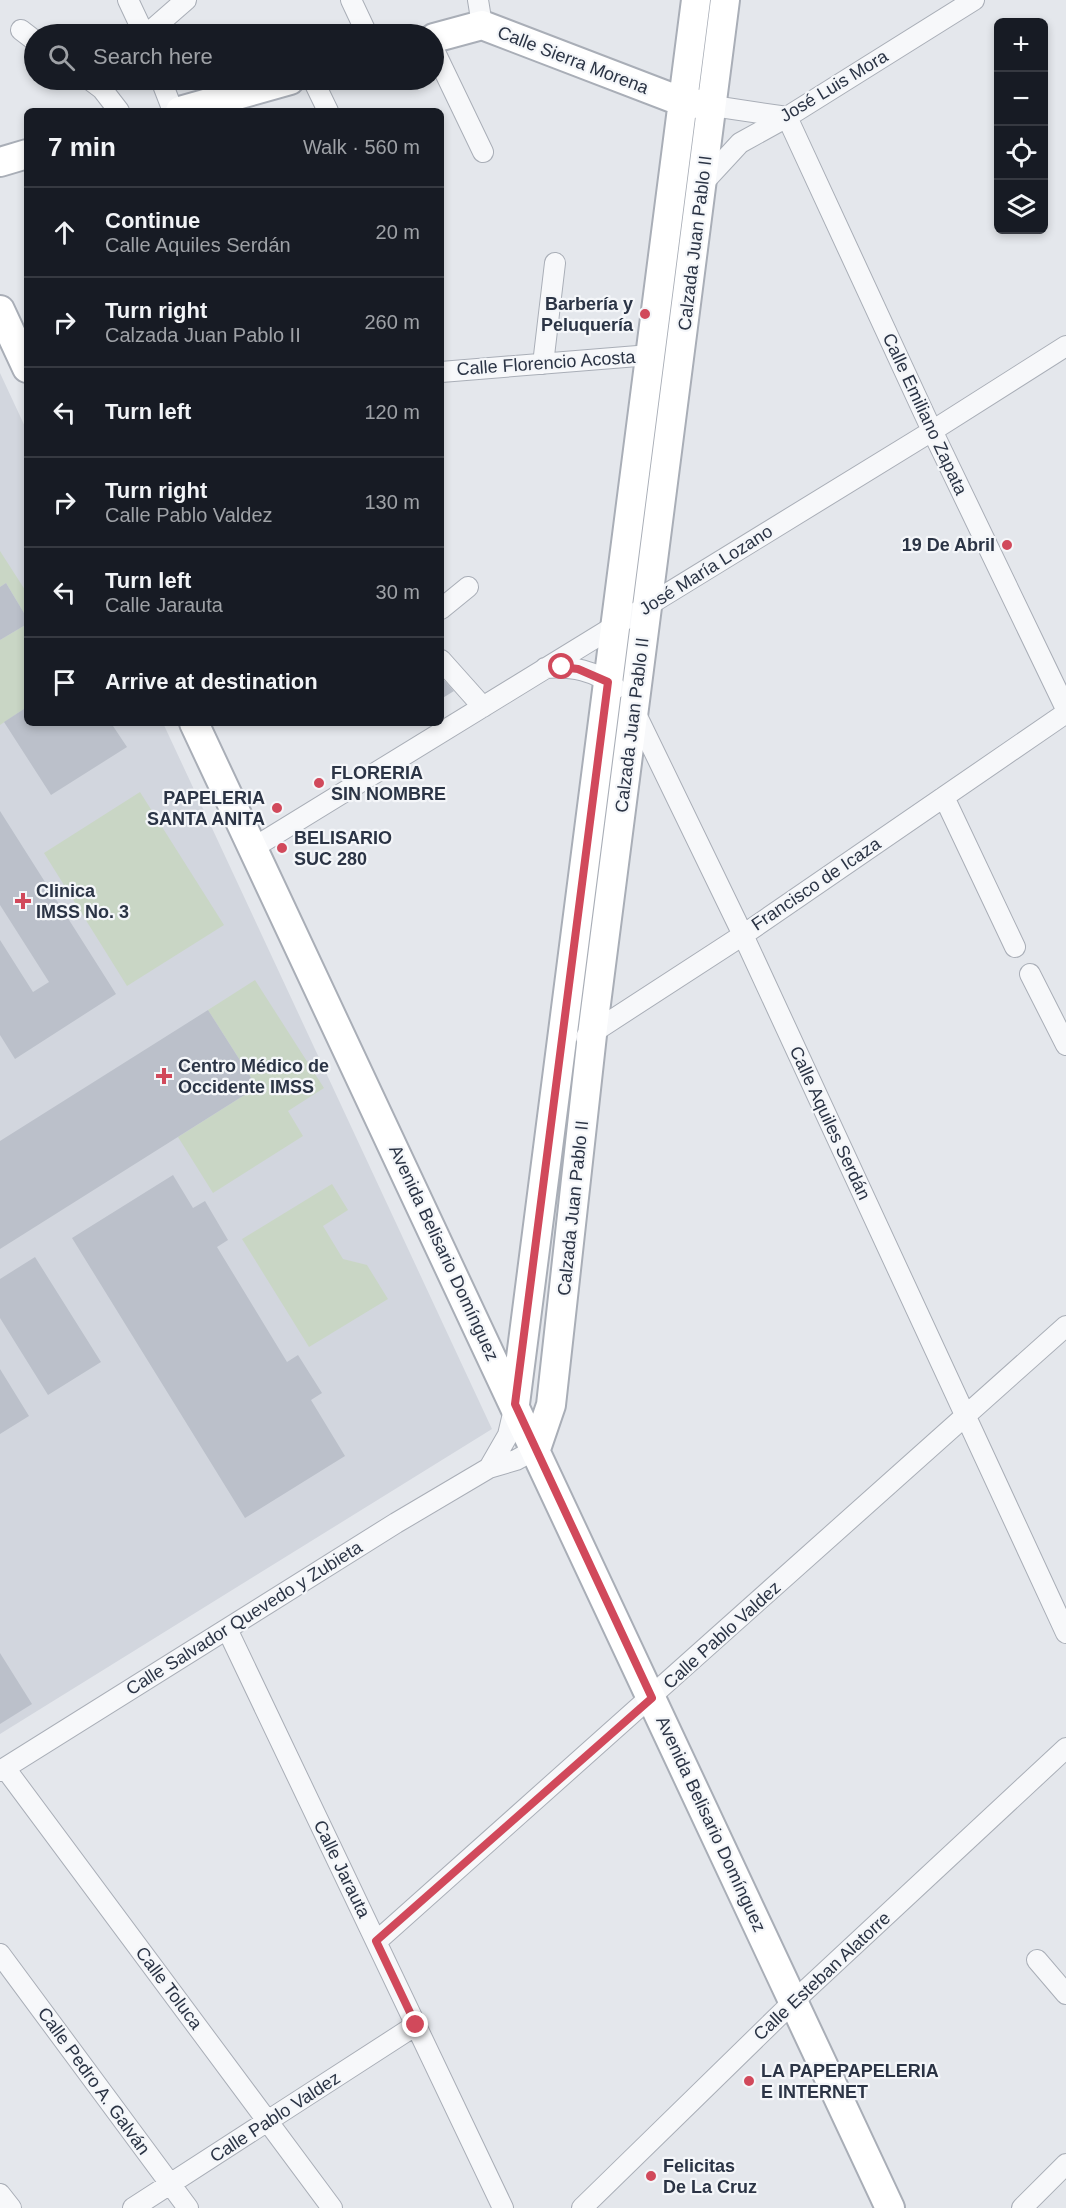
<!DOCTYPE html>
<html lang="en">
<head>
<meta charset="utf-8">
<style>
  body { margin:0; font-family:Arial,sans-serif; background:#20242c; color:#f1f3f6 }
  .controls { position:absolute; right:18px; top:18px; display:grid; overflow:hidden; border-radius:9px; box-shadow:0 3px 9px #0003 }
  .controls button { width:54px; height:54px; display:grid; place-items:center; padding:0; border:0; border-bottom:2px solid #363941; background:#171b24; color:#f1f3f6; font:30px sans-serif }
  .stop { position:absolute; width:18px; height:18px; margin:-14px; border:4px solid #d1495b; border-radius:50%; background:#fff }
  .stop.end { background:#d1495b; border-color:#fff; box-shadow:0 2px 6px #0008 }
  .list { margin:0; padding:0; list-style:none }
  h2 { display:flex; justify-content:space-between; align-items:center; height:78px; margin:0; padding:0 24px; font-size:26px }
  h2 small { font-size:20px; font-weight:400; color:#9ea1a6 }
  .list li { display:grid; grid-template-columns:39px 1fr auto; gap:18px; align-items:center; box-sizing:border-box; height:90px; padding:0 24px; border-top:2px solid #363941 }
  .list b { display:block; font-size:22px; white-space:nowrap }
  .list p { margin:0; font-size:20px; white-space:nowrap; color:#9ea1a6 }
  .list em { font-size:20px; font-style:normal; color:#9ea1a6 }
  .icon { flex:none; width:33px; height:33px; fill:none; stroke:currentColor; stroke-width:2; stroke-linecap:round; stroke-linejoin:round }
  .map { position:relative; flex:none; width:1066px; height:2208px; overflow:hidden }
  .search { position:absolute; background:#171b24; box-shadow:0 3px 9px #0003; left:24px; top:24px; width:420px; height:66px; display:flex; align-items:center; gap:15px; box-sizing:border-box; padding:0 21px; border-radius:33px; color:#9ea1a6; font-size:22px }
  .panel { position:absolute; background:#171b24; box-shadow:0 3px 9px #0003; left:24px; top:108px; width:420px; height:618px; border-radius:9px }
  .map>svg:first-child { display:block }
  .built { fill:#d2d6de }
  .green { fill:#c9d6c5 }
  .building { fill:#bbc0ca }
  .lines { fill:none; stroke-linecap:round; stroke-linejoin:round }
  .street-casing { stroke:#a9aeb7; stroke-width:22 }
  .secondary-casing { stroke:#a9aeb7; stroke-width:32 }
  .street { stroke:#f7f8fa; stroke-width:20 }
  .secondary { stroke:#fff; stroke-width:28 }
  .route { stroke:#d1495b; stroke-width:8 }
  .poi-dot { fill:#d1495b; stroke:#f4f6f9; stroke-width:2 }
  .labels { text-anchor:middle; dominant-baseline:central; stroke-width:4.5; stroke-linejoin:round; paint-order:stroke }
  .street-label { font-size:18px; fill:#2b3445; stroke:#f4f6f9 }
  .poi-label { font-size:18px; font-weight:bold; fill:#2b3445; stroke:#f4f6f9; text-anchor:start }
</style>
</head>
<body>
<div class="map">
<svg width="1066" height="2208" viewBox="0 0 1066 2208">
  <rect width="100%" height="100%" fill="#e4e7ec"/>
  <!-- built -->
  <path class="built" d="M0 373 27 431V723H163L492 1429 0 1734Z"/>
  <!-- green -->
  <path class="green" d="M0 551 27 593V618L6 583 0 587Z
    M27 624V707L0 725V640Z
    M140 792 224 925 127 986 44 853Z
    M255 980 324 1088 288 1111 303 1136 213 1193 178 1137 257 1087 208 1010Z
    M332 1184 348 1210 323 1226 343 1259 367 1265 388 1299 309 1347 242 1239Z"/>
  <!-- building -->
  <path class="building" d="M6 583 27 618V624L0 640V587Z
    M441 677 454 691 441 699Z
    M27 707V723H111L127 747 51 795 4 722Z
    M0 811 116 994 15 1059 0 1035V940L33 992 49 982 0 905Z
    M208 1010 257 1087 0 1249V1141Z
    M173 1175 193 1208 205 1201 228 1240 217 1247 287 1362 298 1355 322 1393 311 1400 345 1456 245 1518 72 1238Z
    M35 1257 101 1362 48 1395 0 1318V1279Z
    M0 1369 29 1416 0 1434Z
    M0 1653 32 1704 0 1724Z"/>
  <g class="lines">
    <!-- street casing -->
    <g class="street-casing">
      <path id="street" d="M128 0 144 34
        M351 0 367 34
        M478 0 482 25
        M21 30 34 40
        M147 34 186 0
        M434 50 483 152
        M90 80 102 89 119 111
        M161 80 173 111
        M313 80 328 111
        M713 106 787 117
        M787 117 928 422 1066 709
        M703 183 740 143 787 117 974 0
        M543 364 555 263
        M441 372 650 355
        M441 609 468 587
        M441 660 483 707
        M545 668C572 666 595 670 616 688
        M634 710 743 935 1066 1633
        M944 797 1015 947
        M253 848 932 431 1066 346
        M1030 974 1066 1045
        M586 1037 743 935 1066 713
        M489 1468 508 1435 515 1405
        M227 1629 503 2208
        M5 1768 332 2208
        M0 1771 396 1523 489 1468 516 1460 536 1449
        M377 1941 1066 1326
        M0 1954 188 2208
        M1037 1960 1066 1994
        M0 2194 11 2208
        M133 2208 416 2025
        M582 2208 794 2001 1066 1748
        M1022 2208 1066 2164"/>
    </g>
    <!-- secondary casing -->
    <g class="secondary-casing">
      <path id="secondary" d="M434 38 482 25 683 102 700 104
        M180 111 290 80
        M0 162 27 154
        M0 310 27 368
        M194 723 890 2208
        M515 1404 696 0
        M536 1449 551 1405 592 1035 725 0"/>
    </g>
    <!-- street -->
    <use href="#street" class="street"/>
    <!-- secondary -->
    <use href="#secondary" class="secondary"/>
  </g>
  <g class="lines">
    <!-- route -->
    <path class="route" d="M416 2025 376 1941 652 1698 515 1404 608 682 578 669 562 667"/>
  </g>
  <!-- markers -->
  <g class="poi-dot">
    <circle cx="645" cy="314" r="6"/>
    <circle cx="1007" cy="545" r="6"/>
    <circle cx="319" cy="783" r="6"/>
    <circle cx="277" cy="808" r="6"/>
    <circle cx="282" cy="848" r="6"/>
    <path d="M20 892h6v6h6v6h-6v6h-6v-6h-6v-6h6z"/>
    <path d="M161 1067h6v6h6v6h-6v6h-6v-6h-6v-6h6z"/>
    <circle cx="749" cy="2081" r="6"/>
    <circle cx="651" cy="2176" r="6"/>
  </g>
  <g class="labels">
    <!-- street labels -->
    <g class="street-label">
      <text transform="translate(573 60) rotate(21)">Calle Sierra Morena</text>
      <text transform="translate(834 86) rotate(-31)">José Luis Mora</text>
      <text transform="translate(695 243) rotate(-83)">Calzada Juan Pablo II</text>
      <text transform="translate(546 363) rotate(-4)">Calle Florencio Acosta</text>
      <text transform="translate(925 414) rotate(65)">Calle Emiliano Zapata</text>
      <text transform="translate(706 570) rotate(-32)">José María Lozano</text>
      <text transform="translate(632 725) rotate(-83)">Calzada Juan Pablo II</text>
      <text transform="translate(816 884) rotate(-34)">Francisco de Icaza</text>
      <text transform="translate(830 1123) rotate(65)">Calle Aquiles Serdán</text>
      <text transform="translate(573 1208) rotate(-84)">Calzada Juan Pablo II</text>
      <text transform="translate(444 1253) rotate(65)">Avenida Belisario Domínguez</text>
      <text transform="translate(244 1618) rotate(-32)">Calle Salvador Quevedo y Zubieta</text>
      <text transform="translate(722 1635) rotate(-42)">Calle Pablo Valdez</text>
      <text transform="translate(711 1824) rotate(65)">Avenida Belisario Domínguez</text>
      <text transform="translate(342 1869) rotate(64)">Calle Jarauta</text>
      <text transform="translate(822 1976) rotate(-43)">Calle Esteban Alatorre</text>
      <text transform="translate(169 1988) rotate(53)">Calle Toluca</text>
      <text transform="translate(94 2081) rotate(54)">Calle Pedro A. Galván</text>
      <text transform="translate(275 2117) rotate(-33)">Calle Pablo Valdez</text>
    </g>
    <!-- poi labels -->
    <g class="poi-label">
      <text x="633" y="304" text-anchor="end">Barbería y<tspan x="633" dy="21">Peluquería</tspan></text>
      <text x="995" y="545" text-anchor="end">19 De Abril</text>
      <text x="331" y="773">FLORERIA<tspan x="331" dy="21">SIN NOMBRE</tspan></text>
      <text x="265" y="798" text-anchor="end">PAPELERIA<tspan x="265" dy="21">SANTA ANITA</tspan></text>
      <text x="294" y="838">BELISARIO<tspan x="294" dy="21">SUC 280</tspan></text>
      <text x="36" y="891">Clinica<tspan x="36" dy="21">IMSS No. 3</tspan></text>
      <text x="178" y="1066">Centro Médico de<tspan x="178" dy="21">Occidente IMSS</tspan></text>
      <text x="761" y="2071">LA PAPEPAPELERIA<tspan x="761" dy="21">E INTERNET</tspan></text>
      <text x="663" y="2166">Felicitas<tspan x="663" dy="21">De La Cruz</tspan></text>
    </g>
  </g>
</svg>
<div class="controls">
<button>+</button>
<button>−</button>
<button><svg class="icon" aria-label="locate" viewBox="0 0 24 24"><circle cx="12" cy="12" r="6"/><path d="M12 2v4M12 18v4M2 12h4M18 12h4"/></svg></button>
<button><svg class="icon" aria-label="layers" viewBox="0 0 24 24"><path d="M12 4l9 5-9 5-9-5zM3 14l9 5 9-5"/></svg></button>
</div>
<div class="stop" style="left:562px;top:667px"></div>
<div class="stop end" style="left:416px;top:2025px"></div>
<div class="search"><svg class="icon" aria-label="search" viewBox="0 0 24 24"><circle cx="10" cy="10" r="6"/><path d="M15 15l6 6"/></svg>Search here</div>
<section class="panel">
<h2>7 min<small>Walk · 560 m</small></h2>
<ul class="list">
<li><svg class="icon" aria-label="ahead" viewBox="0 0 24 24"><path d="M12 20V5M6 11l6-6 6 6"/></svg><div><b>Continue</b><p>Calle Aquiles Serdán</p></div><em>20 m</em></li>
<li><svg class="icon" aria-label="right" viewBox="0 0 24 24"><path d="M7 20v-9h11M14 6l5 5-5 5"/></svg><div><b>Turn right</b><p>Calzada Juan Pablo II</p></div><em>260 m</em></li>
<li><svg class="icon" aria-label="left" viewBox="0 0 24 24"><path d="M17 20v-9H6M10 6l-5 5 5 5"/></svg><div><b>Turn left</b></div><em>120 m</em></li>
<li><svg class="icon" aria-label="right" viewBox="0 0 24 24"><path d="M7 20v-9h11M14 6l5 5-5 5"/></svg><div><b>Turn right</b><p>Calle Pablo Valdez</p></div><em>130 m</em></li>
<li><svg class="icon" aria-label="left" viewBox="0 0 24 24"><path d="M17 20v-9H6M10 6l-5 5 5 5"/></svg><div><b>Turn left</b><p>Calle Jarauta</p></div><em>30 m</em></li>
<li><svg class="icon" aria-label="arrive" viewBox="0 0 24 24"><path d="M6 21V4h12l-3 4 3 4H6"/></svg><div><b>Arrive at destination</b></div></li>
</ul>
</section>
</div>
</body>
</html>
